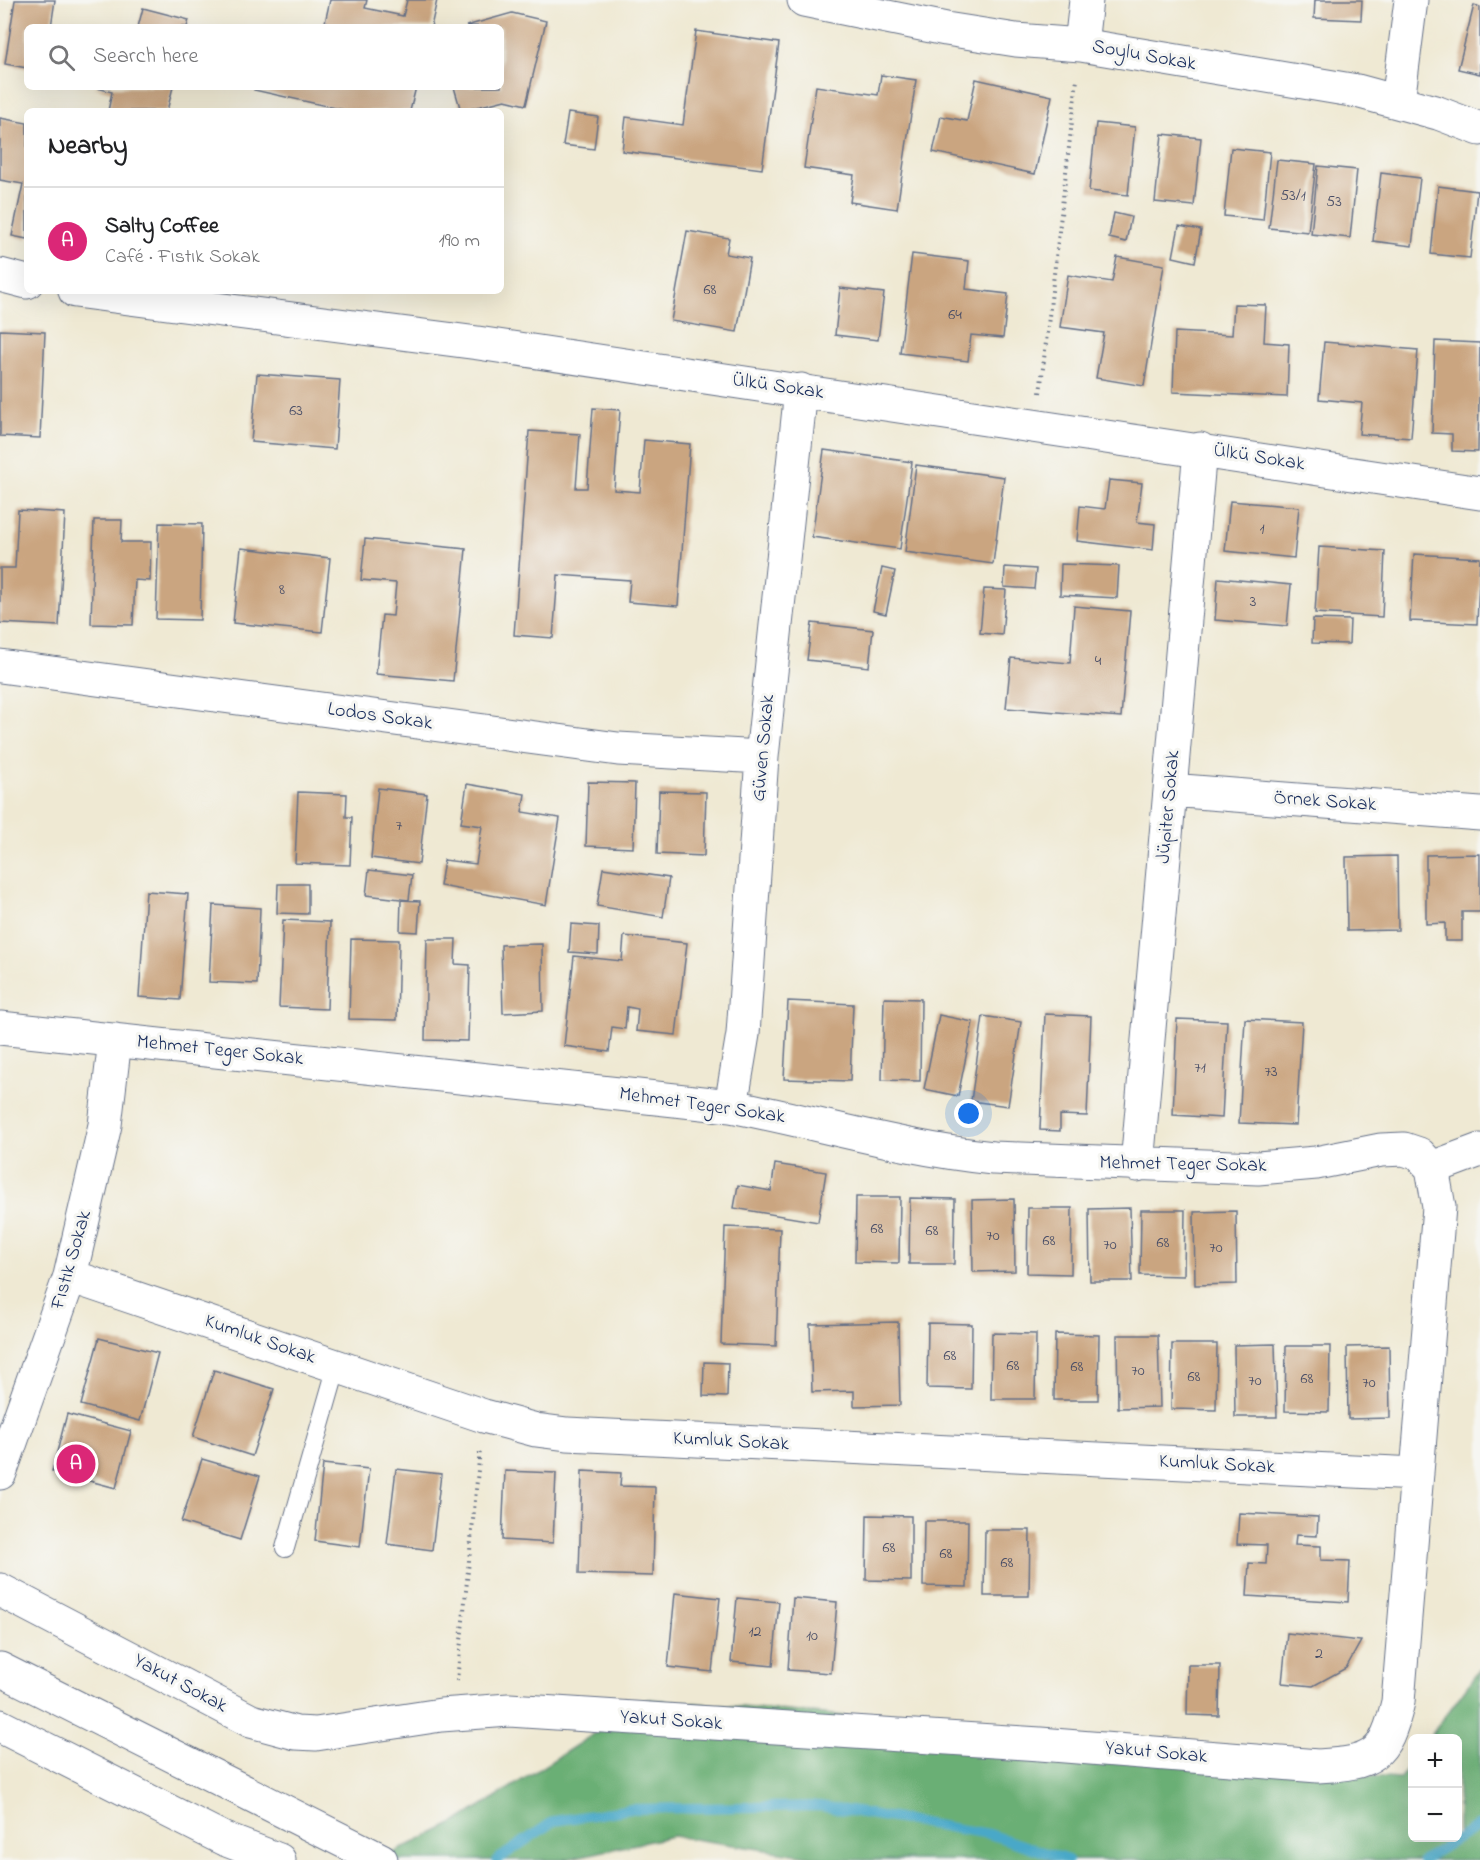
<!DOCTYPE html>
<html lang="en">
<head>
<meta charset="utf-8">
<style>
  body { margin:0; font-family:"Indie Flower",sans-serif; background:#f6f6f6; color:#202124 }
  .controls { position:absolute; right:18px; bottom:18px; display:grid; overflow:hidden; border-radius:9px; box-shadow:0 6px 24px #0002 }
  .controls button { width:54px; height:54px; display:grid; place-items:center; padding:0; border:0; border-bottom:2px solid #e0e0e0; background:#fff; color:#202124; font:30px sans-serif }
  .you { position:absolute; left:969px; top:1114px; width:21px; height:21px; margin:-15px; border:4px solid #fff; border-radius:50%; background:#1a73e8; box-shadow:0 0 0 9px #1a73e833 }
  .badge { display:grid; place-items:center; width:39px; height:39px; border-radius:50%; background:#db2777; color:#fff; font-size:20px; font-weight:700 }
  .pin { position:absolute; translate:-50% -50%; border:3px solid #fff; box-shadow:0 2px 6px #0006 }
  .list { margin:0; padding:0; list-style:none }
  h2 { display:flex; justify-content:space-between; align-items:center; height:78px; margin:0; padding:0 24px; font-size:26px }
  h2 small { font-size:20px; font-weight:400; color:#757577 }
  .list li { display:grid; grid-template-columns:39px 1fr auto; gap:18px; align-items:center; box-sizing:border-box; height:108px; padding:0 24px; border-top:2px solid #e0e0e0 }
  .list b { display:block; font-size:22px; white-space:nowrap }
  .list p { margin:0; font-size:20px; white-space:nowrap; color:#757577 }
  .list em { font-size:20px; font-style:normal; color:#757577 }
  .icon { flex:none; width:33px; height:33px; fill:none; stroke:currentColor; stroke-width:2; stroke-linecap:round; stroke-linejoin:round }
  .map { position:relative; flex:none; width:1480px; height:1860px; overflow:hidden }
  .search { position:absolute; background:#fff; box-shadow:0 6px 24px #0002; left:24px; top:24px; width:480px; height:66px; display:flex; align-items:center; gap:15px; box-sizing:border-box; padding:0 21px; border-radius:9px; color:#757577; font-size:22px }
  .panel { position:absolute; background:#fff; box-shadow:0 6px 24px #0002; left:24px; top:108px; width:480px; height:186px; border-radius:9px }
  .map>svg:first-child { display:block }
  .forest { fill:#6baf74; stroke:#436f69; stroke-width:1.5 }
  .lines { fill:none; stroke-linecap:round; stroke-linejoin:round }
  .stream { stroke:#49a8c8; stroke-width:10 }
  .building { fill:#caa580 }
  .service-casing { stroke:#657087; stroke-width:20 }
  .minor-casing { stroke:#657087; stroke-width:35 }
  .tertiary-casing { stroke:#657087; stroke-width:35 }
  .path { stroke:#657087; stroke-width:4; stroke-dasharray:1.5 4.5; stroke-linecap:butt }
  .service { stroke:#fff; stroke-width:18 }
  .minor { stroke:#fff; stroke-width:33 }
  .tertiary { stroke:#fff; stroke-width:33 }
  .labels { text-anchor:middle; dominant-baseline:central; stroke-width:6; stroke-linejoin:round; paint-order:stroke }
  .number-label { font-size:16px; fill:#474c66 }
  .street-label { font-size:20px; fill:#1b2f5e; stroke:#f6f6f2 }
</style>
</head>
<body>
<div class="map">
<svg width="1480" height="1860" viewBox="0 0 1480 1860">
  <rect width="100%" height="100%" fill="#f6f6f2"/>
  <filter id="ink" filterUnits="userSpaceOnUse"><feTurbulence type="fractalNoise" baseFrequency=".0167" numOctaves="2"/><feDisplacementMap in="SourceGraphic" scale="12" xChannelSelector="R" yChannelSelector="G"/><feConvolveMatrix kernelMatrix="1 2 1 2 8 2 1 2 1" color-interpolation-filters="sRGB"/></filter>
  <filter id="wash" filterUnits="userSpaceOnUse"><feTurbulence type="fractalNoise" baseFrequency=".008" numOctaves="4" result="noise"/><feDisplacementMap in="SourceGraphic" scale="24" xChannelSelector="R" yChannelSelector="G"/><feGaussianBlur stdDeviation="1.35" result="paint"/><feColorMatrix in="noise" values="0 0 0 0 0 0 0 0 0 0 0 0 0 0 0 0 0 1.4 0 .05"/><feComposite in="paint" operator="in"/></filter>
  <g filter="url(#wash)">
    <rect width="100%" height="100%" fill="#efe9d3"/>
    <!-- forest -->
    <path class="forest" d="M1480 1669V1860H833L673 1836 563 1860H379L460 1820 648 1699 845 1716 1157 1762 1400 1778 1412 1762V1838H1458V1738H1429Z"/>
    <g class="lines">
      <!-- stream -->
      <path class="stream" d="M497 1860 554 1821 631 1809 820 1806 989 1834 1068 1860
        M1423 1860 1480 1825"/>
    </g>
    <g id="blocks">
      <!-- building -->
      <path class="building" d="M15 0H55L51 27H27V68L5 64Z
        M330 0H367L365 8 403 16 407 0H437L431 27H324Z
        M1315 0H1362L1361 20 1314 18Z
        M1474 5 1480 7V74L1458 69Z
        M143 8 189 20 187 27H138Z
        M512 13 546 21 526 105 505 100 461 111 454 87H501V27L466 26Z
        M696 31 779 43 762 169 622 151 626 117 683 125Z
        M881 75 916 80 897 209 850 202 854 175 804 168 816 86 878 95Z
        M976 79 1052 96 1035 174 933 152 941 116 967 121Z
        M94 87H173L167 111H108L112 92Z
        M254 87H416L410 111H349L254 90Z
        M568 113 598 117 594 149 563 145Z
        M0 118 27 123V239L12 236 23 184 0 180Z
        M1096 123 1135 127 1128 195 1089 191Z
        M1162 134 1201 138 1194 206 1155 202Z
        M1231 148 1270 152 1263 220 1224 216Z
        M1277 160 1316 164 1308 232 1269 228Z
        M1318 166 1357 170 1350 238 1311 234Z
        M1381 173 1420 178 1412 246 1373 241Z
        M1438 186 1477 191 1470 258 1431 254Z
        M1114 213 1131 217 1126 242 1109 238Z
        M1179 226 1201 230 1195 262 1173 257Z
        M687 231 729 238 726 254 750 258 737 332 671 321Z
        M912 254 969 261 966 289 1008 294 1003 338 971 335 968 361 900 353Z
        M1117 257 1164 265 1144 386 1096 378 1104 333 1060 327 1068 275 1112 282Z
        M840 288 884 293 878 340 835 335Z
        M1234 304 1266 305 1264 342 1289 344 1287 397 1173 392 1175 332 1232 335Z
        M0 330 45 332 40 438 0 436Z
        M1435 341 1480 343 1478 452 1452 451V434L1432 433Z
        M1324 342 1418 350 1411 438 1359 434 1362 403 1319 399Z
        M257 374 340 380 335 449 251 442Z
        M593 408 620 410 614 490 640 492 644 440 690 444 678 606 628 602 630 580 558 575 553 638 514 635 529 431 580 434 576 488H587Z
        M824 450 912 462 900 549 812 537Z
        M916 465 1004 477 993 564 905 552Z
        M1109 480 1142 483 1137 522 1155 524 1153 550 1077 541 1080 506 1105 509Z
        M1230 501 1299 507 1294 558 1225 551Z
        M18 510 65 513 59 626 0 623V568H15Z
        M94 520H122L121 542H151L150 581 135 580 133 625 91 624Z
        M159 523 202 524 200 620 156 619Z
        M365 539 466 549 453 681 376 674 382 615 393 616 396 583 361 580Z
        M1319 547 1385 551 1382 617 1315 613Z
        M241 548 330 558 322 632 233 623Z
        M1414 554 1480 558 1477 624 1410 621Z
        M1061 564 1119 566 1117 598 1060 595Z
        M1005 567 1036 569 1034 589 1004 587Z
        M882 568 895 571 886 614 873 611Z
        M1218 578 1291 585 1287 626 1215 620Z
        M984 589 1006 590 1002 635 980 633Z
        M1074 606 1130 611 1121 717 1006 708 1011 658 1070 663Z
        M1313 619 1350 620 1349 644 1312 643Z
        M812 623 873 630 869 667 807 660Z
        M588 782 635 783 633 848 586 846Z
        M467 784 525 794 522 812 560 818 546 905 440 886 444 860 476 864 482 826 461 823Z
        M378 788 427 794 419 864 371 858Z
        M659 791 706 792 704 856 657 854Z
        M298 792 347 794 346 817H352L350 865 295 863Z
        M1480 854V912H1462V941H1445V923L1426 924V855Z
        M1397 856 1398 930 1347 931 1346 857Z
        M603 868 669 878 663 917 597 906Z
        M369 870 412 875 409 900 366 895Z
        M278 884H308V914L277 913Z
        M146 891 188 894 180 1000 139 997Z
        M401 900 420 901 418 932 400 931Z
        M213 905 260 908 257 984 209 982Z
        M283 920 330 922 327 1009 279 1007Z
        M571 924 599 926 598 954 569 952Z
        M624 936 687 943 676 1035 636 1031 638 1009 627 1007 625 1029 612 1027 609 1052 564 1046 574 956 622 961Z
        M351 939 399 940 397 1020 349 1019Z
        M427 939H456L455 964 470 965 468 1041 425 1040Z
        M542 944 543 1011 503 1013 501 945Z
        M884 998 921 999 920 1081 882 1080Z
        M788 1001 853 1004 850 1081 784 1079Z
        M1045 1014 1091 1016 1087 1116 1060 1115V1131L1040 1130Z
        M939 1015 973 1022 958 1096 924 1089Z
        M983 1016 1021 1022 1008 1106 971 1101Z
        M1177 1019 1227 1021 1222 1118 1173 1115Z
        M1245 1019 1302 1022 1296 1125 1239 1123Z
        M775 1164 826 1172 818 1222 734 1208 738 1185 771 1191Z
        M856 1197H900L899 1263 855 1262Z
        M910 1198 955 1199 954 1264H909Z
        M1014 1199 1015 1271 973 1272 972 1200Z
        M1028 1208H1072L1071 1274 1027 1273Z
        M1130 1208 1132 1281H1090L1089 1209Z
        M1141 1210H1185L1184 1276 1140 1275Z
        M1236 1211 1237 1284 1195 1285 1194 1212Z
        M725 1227 780 1229 776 1346 721 1344Z
        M898 1322 900 1405 854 1406V1391L812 1392 810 1324Z
        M928 1323 972 1324 971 1389 927 1388Z
        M992 1333 1036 1334 1035 1399H991Z
        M1055 1334 1099 1335 1098 1400H1054Z
        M1117 1335H1158L1160 1407 1118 1408Z
        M99 1338 158 1353 140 1421 81 1405Z
        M1172 1344H1217L1216 1410 1171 1409Z
        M1275 1344 1277 1417H1235L1234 1345Z
        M1286 1346H1330L1329 1412 1285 1411Z
        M1389 1346 1390 1418 1348 1419 1347 1347Z
        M704 1362 728 1363 727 1397 703 1396Z
        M214 1370 274 1389 252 1456 193 1437Z
        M67 1414 131 1431 116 1488 52 1471Z
        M202 1459 260 1476 240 1540 181 1522Z
        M323 1464 369 1469 360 1547 315 1541Z
        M396 1469 441 1474 432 1550 387 1544Z
        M505 1471 556 1473 553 1543 502 1540Z
        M582 1471 621 1473 620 1486 655 1487 653 1576 579 1574Z
        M1239 1513 1318 1517 1317 1536 1296 1535 1295 1545 1321 1546V1560L1350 1561 1348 1602 1247 1596 1249 1563 1266 1564 1267 1545 1237 1544Z
        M867 1515 911 1516V1581L866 1580Z
        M924 1521H968L967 1587 923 1586Z
        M985 1530H1030L1029 1596H984Z
        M675 1593 720 1598 712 1672 668 1667Z
        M737 1598 779 1602 773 1666 731 1662Z
        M793 1598 837 1602 831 1673 788 1670Z
        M1287 1633 1361 1641 1346 1668 1313 1686 1282 1683Z
        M1188 1665H1220L1219 1716 1187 1715Z"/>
    </g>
  </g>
  <g filter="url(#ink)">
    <use href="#blocks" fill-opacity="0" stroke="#657087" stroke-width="1.5"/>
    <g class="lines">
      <!-- service casing -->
      <g class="service-casing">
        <path id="service" d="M285 1548 337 1366"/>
      </g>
      <!-- minor casing -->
      <g class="minor-casing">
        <path id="minor" d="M804 0 946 29 1016 40 1081 45 1357 91 1438 113 1480 129
          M1081 45 1086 0
          M1398 102 1411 0
          M0 275 27 282
          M75 291 478 343 1480 493
          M0 666 618 749 762 757
          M1170 790 1480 814
          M0 1028 731 1106C819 1123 904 1149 993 1158L1258 1168 1316 1163 1381 1150 1404 1149 1419 1154 1432 1168 1439 1207 1398 1702C1385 1757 1373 1763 1318 1766L1040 1744 509 1710 441 1715 316 1734 296 1733 251 1721 0 1590
          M731 1106 743 1034 762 757 801 390
          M1137 1165 1200 449
          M1432 1168 1480 1150
          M70 1276 484 1416 536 1430 567 1434 1417 1474
          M0 1473 70 1276 105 1125 115 1040"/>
      </g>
      <!-- tertiary casing -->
      <g class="tertiary-casing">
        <path id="tertiary" d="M0 1669 381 1860
          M0 1726 224 1839 279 1860"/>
      </g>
      <!-- path -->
      <path class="path" d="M1040 393 1077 79
        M457 1681 480 1450"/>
      <!-- service -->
      <use href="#service" class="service"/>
      <!-- minor -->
      <use href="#minor" class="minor"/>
      <!-- tertiary -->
      <use href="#tertiary" class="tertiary"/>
    </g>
  </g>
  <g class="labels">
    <!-- number labels -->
    <g class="number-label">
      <text x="1293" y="196">53/1</text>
      <text x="1334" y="202">53</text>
      <text x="710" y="290">68</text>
      <text x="955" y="315">64</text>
      <text x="296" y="411">63</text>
      <text x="1262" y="529">1</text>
      <text x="282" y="590">8</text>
      <text x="1253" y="602">3</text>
      <text x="1098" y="661">4</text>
      <text x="399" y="826">7</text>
      <text x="1200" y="1068">71</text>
      <text x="1271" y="1072">73</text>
      <text x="877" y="1229">68</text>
      <text x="932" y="1231">68</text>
      <text x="993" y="1236">70</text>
      <text x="1049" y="1241">68</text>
      <text x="1163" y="1243">68</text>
      <text x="1110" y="1245">70</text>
      <text x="1216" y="1248">70</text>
      <text x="950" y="1356">68</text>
      <text x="1013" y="1366">68</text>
      <text x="1077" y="1367">68</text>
      <text x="1138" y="1371">70</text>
      <text x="1194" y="1377">68</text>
      <text x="1307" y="1379">68</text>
      <text x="1255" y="1381">70</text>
      <text x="1369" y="1383">70</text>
      <text x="889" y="1548">68</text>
      <text x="946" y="1554">68</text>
      <text x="1007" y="1563">68</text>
      <text x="755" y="1632">12</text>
      <text x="812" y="1636">10</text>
      <text x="1319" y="1654">2</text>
    </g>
    <!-- street labels -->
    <g class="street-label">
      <text transform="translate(1144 56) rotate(10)">Soylu Sokak</text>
      <text transform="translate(778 387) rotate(8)">Ülkü Sokak</text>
      <text transform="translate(1259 458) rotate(9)">Ülkü Sokak</text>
      <text transform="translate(380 717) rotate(8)">Lodos Sokak</text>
      <text transform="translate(764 748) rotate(-85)">Güven Sokak</text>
      <text transform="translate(1325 802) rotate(4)">Örnek Sokak</text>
      <text transform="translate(1169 807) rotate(-85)">Jüpiter Sokak</text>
      <text transform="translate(220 1051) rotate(6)">Mehmet Teger Sokak</text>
      <text transform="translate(702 1106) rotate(8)">Mehmet Teger Sokak</text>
      <text transform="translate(1183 1165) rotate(1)">Mehmet Teger Sokak</text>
      <text transform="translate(72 1260) rotate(-74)">Fıstık Sokak</text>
      <text transform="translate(260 1340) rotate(19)">Kumluk Sokak</text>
      <text transform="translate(731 1442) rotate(3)">Kumluk Sokak</text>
      <text transform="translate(1217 1465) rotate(3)">Kumluk Sokak</text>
      <text transform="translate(180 1684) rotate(28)">Yakut Sokak</text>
      <text transform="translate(671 1721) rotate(4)">Yakut Sokak</text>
      <text transform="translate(1156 1753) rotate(5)">Yakut Sokak</text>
    </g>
  </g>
</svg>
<div class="controls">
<button>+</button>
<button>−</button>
</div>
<div class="you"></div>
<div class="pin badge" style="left:76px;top:1464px">A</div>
<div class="search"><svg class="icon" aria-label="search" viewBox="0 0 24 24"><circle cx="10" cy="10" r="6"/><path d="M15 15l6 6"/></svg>Search here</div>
<section class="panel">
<h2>Nearby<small></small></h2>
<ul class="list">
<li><span class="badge">A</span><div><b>Salty Coffee</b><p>Café · Fıstık Sokak</p></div><em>190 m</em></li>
</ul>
</section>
</div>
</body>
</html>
